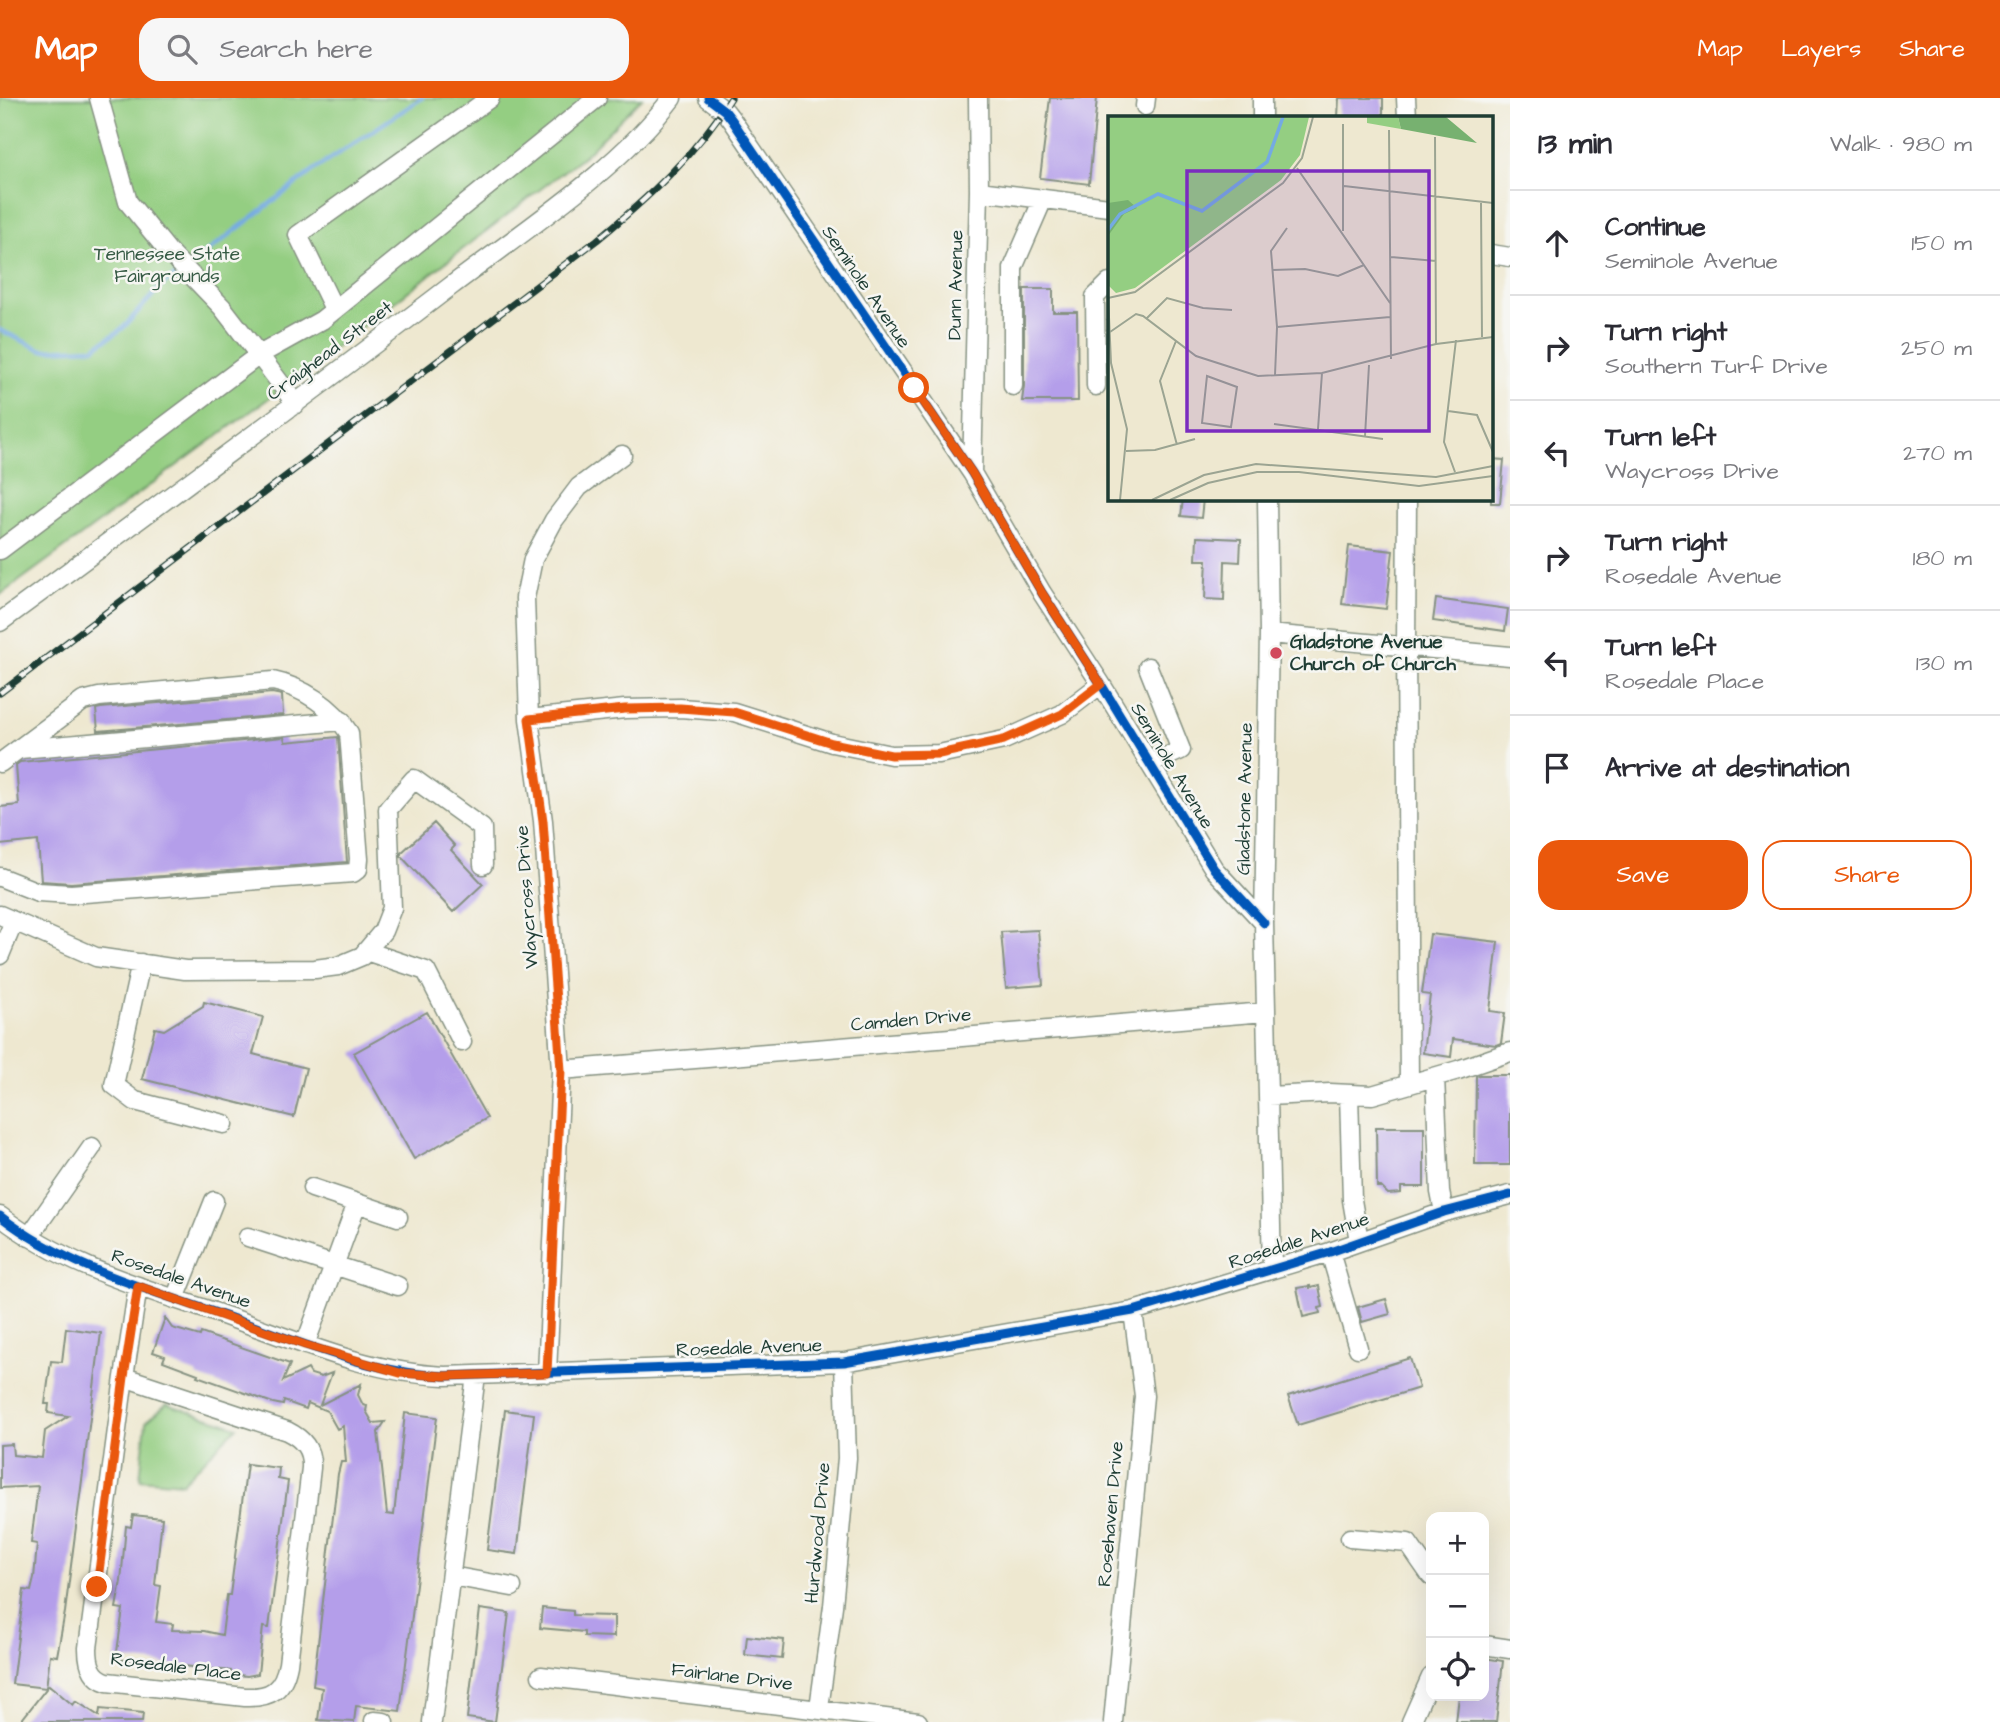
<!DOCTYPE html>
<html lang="en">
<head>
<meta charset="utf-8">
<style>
  body { margin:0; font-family:"Architects Daughter",sans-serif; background:#f7f7f7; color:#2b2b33 }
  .controls { position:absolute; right:21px; bottom:21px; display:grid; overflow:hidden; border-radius:14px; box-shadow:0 7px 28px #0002 }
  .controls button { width:63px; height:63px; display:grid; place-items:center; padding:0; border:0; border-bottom:2px solid #e1e1e2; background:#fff; color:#2b2b33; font:35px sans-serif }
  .stop { position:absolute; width:21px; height:21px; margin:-16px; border:5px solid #ea580c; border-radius:50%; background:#fff }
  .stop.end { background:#ea580c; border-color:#fff; box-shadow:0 2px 7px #0008 }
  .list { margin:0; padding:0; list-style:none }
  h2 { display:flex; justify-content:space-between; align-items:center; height:91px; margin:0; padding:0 28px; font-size:30px }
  h2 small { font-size:23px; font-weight:400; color:#7c7c81 }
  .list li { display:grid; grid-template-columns:46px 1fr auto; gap:21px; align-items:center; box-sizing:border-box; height:105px; padding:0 28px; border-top:2px solid #e1e1e2 }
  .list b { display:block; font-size:26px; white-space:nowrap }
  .list p { margin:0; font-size:23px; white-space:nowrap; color:#7c7c81 }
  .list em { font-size:23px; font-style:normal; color:#7c7c81 }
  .actions { display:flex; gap:14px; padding:21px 28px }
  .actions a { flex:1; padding:16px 0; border:2px solid #ea580c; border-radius:21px; text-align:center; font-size:24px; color:#ea580c }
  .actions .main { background:#ea580c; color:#fff }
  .icon { flex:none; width:38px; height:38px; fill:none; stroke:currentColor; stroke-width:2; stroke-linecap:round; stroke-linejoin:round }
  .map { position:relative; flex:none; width:1510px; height:1624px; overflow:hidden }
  header { display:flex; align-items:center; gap:42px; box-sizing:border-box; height:98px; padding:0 35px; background:#ea580c; color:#fff }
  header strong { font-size:33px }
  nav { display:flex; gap:38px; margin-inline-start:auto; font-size:24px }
  .search { width:490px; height:63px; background:#f7f7f7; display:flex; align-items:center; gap:18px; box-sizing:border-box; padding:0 24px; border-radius:21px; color:#7c7c81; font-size:26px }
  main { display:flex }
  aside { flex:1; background:#fff }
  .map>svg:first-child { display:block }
  .green { fill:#94ce82; stroke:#5a865b; stroke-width:2 }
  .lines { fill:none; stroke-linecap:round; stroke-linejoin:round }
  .stream { stroke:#74aae2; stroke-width:4.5 }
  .building { fill:#b49eea }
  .minor-casing { stroke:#869282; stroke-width:21 }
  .minor { stroke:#fff; stroke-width:18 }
  .rail-casing { stroke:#1f3d34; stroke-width:7 }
  .rail { stroke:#f6f6f2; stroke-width:4.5; stroke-dasharray:13; stroke-linecap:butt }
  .cycleway-casing { stroke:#f6f6f2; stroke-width:13 }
  .cycleway { stroke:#0057b8; stroke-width:9 }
  .route { stroke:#ea580c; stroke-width:9 }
  .poi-dot { fill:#d1495b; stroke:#f6f6f2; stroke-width:2.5 }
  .labels { text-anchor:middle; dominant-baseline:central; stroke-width:5; stroke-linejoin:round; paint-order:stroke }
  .park-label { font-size:19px; fill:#365a44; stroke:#f6f6f2 }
  .street-label { font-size:19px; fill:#1f3d34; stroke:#f6f6f2 }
  .poi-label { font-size:19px; font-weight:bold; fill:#1f3d34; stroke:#f6f6f2; text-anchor:start }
  .inset-river { fill:none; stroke:#74aae2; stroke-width:3.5 }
  .inset-road { fill:none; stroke:#9ba492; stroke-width:2 }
  .view { fill:#7b2cbf; fill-opacity:0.15; stroke:#7b2cbf; stroke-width:3.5 }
  .inset-edge { fill:none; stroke:#1f3d34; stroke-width:3.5 }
</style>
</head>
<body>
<header>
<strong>Map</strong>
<div class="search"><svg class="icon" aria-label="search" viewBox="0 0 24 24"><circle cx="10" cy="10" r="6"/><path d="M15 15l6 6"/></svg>Search here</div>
<nav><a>Map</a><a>Layers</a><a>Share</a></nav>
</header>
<main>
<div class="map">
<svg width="1510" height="1624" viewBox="0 0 1510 1624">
  <rect width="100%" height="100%" fill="#f6f6f2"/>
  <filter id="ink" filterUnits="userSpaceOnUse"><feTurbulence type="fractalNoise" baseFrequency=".0143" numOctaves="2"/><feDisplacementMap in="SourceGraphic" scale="14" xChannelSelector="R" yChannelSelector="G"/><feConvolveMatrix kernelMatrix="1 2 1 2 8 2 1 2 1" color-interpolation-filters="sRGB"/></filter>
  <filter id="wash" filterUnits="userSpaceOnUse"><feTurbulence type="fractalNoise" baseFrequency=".00686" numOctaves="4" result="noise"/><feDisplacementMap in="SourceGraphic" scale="28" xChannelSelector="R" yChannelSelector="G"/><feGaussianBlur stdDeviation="1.57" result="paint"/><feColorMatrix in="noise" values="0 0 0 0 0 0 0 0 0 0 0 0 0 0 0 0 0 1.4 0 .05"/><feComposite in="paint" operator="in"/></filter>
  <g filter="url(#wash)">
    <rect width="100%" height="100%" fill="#eee8d0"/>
    <!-- green -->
    <path class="green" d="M0 0H642L586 56 287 287 0 497Z
      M167 1306 237 1329 182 1385 140 1381 146 1324Z"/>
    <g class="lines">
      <!-- stream -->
      <path class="stream" d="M189 168 314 72 422 0
        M0 232 42 252 94 250 123 230 160 189 182 173"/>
    </g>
    <g id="blocks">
      <!-- building -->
      <path class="building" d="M1050 0H1097L1089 86 1040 80Z
        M1339 0H1383V19H1338Z
        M1024 191H1053V214H1077L1078 303H1022L1024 288Z
        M1491 361 1504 362 1500 405H1491Z
        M1183 401H1203L1201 420 1181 418Z
        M1197 439 1241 441 1240 464 1225 463 1224 502 1205 501 1207 462H1196Z
        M1349 448 1393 453 1386 511 1342 506Z
        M1436 501 1508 511 1505 533 1433 523Z
        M272 595 282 597 283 617 98 633 96 611 101 610Z
        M284 639 285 644 338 639 347 764 71 785 41 783 38 743 0 747V709L19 707 16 667 20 664Z
        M434 725 455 748 451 752 483 786 453 814 401 758V755Z
        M1038 832 1043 887 1006 890 1001 834Z
        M1430 836 1498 844 1490 913 1505 915 1501 945 1496 947 1453 941 1451 959 1423 955 1430 897 1422 896Z
        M204 904 263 919 253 956 306 970 294 1019 142 981 155 930 164 932 203 908Z
        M427 914 487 1020 414 1061 354 955Z
        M1479 977H1510V1067H1475L1476 978Z
        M1376 1029H1424V1089H1401V1095L1388 1096 1381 1089H1377Z
        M1310 1188V1190L1319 1188 1323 1209 1319 1210 1320 1215 1303 1219 1297 1190Z
        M1386 1201 1390 1216 1362 1224 1358 1209Z
        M165 1220 172 1230 200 1238 201 1235 290 1266 283 1283 308 1271 311 1276 321 1279 332 1275 320 1307 361 1286 358 1297 363 1307 367 1308 366 1313 373 1325 385 1324 378 1334 387 1416 394 1417 405 1315 437 1319 400 1613 356 1608 354 1624 318 1622 322 1590 313 1588 338 1376 341 1364H346L343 1328 337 1331 327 1313 308 1305 306 1311 284 1303 283 1307 273 1305 197 1278 198 1276 163 1263 165 1258 153 1254Z
        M66 1230 101 1235 65 1514 57 1558 50 1557 46 1590 12 1586 24 1492 31 1493 34 1480 37 1446 31 1445 38 1388 0 1390V1347L12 1346 13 1357 42 1360 45 1333 68 1318 48 1315 49 1306H45L51 1263 62 1264Z
        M1410 1260 1419 1290 1298 1327 1288 1298Z
        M505 1312 534 1316 517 1456 487 1452Z
        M247 1366 279 1370 278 1381 288 1383 269 1530 263 1529 258 1576 247 1578 231 1576V1573L116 1561 123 1511 116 1510 121 1483 126 1428 131 1429 133 1417 162 1420 155 1487 161 1488 156 1524 173 1526 172 1532 204 1533 222 1537 227 1497H230Z
        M542 1510 573 1513V1517L614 1518V1539L584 1538V1534L540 1530Z
        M480 1511 509 1515 495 1624 467 1620Z
        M747 1538 784 1542 782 1561 745 1557Z
        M1484 1560 1503 1563 1496 1624H1456L1459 1598H1484Z
        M49 1587 73 1607 76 1603 99 1618 100 1611 143 1615 142 1624H20Z"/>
    </g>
  </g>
  <g filter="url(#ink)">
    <use href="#blocks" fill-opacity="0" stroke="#869282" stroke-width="2"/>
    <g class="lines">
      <!-- minor casing -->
      <g class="minor-casing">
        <path id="minor" d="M99 0 128 104 168 153 222 209 259 257 322 222 597 0
          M708 0 725 13 732 22 972 375 1042 495 1101 586 1214 771 1264 825
          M1262 0V19
          M1406 0 1407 19
          M1145 8 1146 0
          M979 93 1109 109
          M1491 156 1510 159
          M334 211 298 137 490 0
          M1013 288V170L1043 101
          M1096 288 1095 199 1109 185
          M972 375 979 93 978 0
          M1267 401 1269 536 1264 825 1272 1171
          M1407 401 1406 549 1409 986
          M0 452 259 257 296 306
          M0 524C151 413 302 302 451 188 523 133 618 72 672 0
          M1269 536 1510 558
          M1148 569 1181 652 1150 666
          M529 621 625 611 680 610 734 614 832 645 891 657 939 656 1004 642 1062 616 1101 586
          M20 651 342 623
          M0 665 83 603 99 599 273 583C302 589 333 609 349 635L359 761 358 771 353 775 71 796 38 794 0 779
          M0 817 96 859 185 872 315 871 338 868 362 858 383 833 392 810 388 711 414 681 482 730 483 767
          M366 853 426 873 462 944
          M0 857 14 823
          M141 865 114 987 135 1003 224 1026
          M561 972 1265 914
          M1435 979 1440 1094 1444 1114
          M1349 996 1352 1102 1359 1143
          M1268 998 1330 995 1372 997 1458 972 1510 954
          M312 1090 357 1105
          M0 1118C70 1172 152 1192 234 1221 302 1245 371 1275 445 1278L844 1264 1133 1213 1330 1154 1444 1114 1510 1097
          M29 1139 92 1049
          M248 1139 398 1188
          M1330 1154 1358 1250
          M175 1201 214 1103
          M305 1247 357 1105 398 1119
          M547 1275 561 972 543 723 529 621 525 500 533 461 554 422 579 389 622 357
          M124 1279 287 1333C303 1341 312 1351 311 1370L288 1566C283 1592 271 1600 245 1599L107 1584C91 1579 88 1565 88 1550Z
          M124 1279 138 1188
          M1350 1440 1408 1445 1431 1478
          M451 1478 512 1489
          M1484 1547 1510 1551
          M541 1578 918 1624
          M819 1610 833 1508 847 1360 844 1264
          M374 1623 384 1624
          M432 1624 476 1277
          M1113 1624 1144 1298 1133 1213
          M1411 1624 1431 1579"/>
      </g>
      <!-- minor -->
      <use href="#minor" class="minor"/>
      <!-- rail casing -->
      <g class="rail-casing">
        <path id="rail" d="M0 595 597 142C648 100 696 56 731 0"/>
      </g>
      <!-- rail -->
      <use href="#rail" class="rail"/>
      <!-- cycleway casing -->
      <g class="cycleway-casing">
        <path id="cycleway" d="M708 0 725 13 732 22 972 375 1042 495 1101 586 1214 771 1264 825
          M0 1118C70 1172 152 1192 234 1221 302 1245 371 1275 445 1278L844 1264 1133 1213 1330 1154 1444 1114 1510 1097"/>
      </g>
      <!-- cycleway -->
      <use href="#cycleway" class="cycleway"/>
    </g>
  </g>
  <g class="lines" filter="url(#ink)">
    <!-- route -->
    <path class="route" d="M97 1489 124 1279 138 1188 305 1247 400 1275 444 1278 547 1275 561 972 543 723 529 621 625 611 680 610 734 614 832 645 891 657 939 656 1004 642 1062 616 1101 586 1042 495 972 375 914 290"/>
  </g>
  <!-- markers -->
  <circle class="poi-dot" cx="1276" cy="555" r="7"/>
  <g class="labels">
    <!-- park labels -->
    <g class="park-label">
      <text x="167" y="156">Tennessee State<tspan x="167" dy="22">Fairgrounds</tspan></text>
    </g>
    <!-- street labels -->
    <g class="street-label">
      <text transform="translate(956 187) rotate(-89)">Dunn Avenue</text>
      <text transform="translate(866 189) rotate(56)">Seminole Avenue</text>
      <text transform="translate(330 253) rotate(-37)">Craighead Street</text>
      <text transform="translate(1172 668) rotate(59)">Seminole Avenue</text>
      <text transform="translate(1245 701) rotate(-89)">Gladstone Avenue</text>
      <text transform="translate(527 799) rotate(-94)">Waycross Drive</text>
      <text transform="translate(911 922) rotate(-5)">Camden Drive</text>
      <text transform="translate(1299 1143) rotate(-18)">Rosedale Avenue</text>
      <text transform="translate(181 1181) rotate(19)">Rosedale Avenue</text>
      <text transform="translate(749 1250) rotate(-2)">Rosedale Avenue</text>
      <text transform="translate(1111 1416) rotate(-85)">Rosehaven Drive</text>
      <text transform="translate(818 1435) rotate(-85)">Hurdwood Drive</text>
      <text transform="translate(176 1569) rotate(7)">Rosedale Place</text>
      <text transform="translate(732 1579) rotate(7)">Fairlane Drive</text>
    </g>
    <!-- poi labels -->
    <g class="poi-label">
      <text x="1290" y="544">Gladstone Avenue<tspan x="1290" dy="22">Church of Church</tspan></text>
    </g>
  </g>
  <!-- overview -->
  <g transform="translate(1108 18)">
    <rect width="385" height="385" fill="#eee8d0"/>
    <path d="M0 1H201L192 39 173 64 27 172 8 177 0 169ZM259 1H290L293 13 259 7Z" fill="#94ce82"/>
    <path d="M290 1H338L369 27 293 13ZM20 84 29 92 16 98 0 120V87Z" fill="#77b170"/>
    <path class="inset-river" d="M0 114 12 98 50 78 94 95 159 46 175 1"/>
    <path class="inset-road" d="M281 14 283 243M327 21 328 228M189 52 282 187M236 70 385 87M373 87 374 221M235 115V8M283 141 328 145M164 154 197 153 230 160 256 149M0 178 3 247 19 313 12 384M0 182 27 176 175 67 194 42 205 1M39 202 59 182 95 192 124 194M169 211 282 201M2 216 28 198 35 200 88 240 150 260 214 257 328 228 385 221M68 225 52 265 69 329M167 259 169 211 163 135 179 112M99 260 129 271 123 311 94 307ZM340 295 369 299 385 336M166 308 275 323M210 313 214 257M257 320 261 249M18 335 47 334 87 323M347 356 336 326 348 224M44 384 96 359 148 348 328 361 385 350M62 384 100 367 149 356H191L311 370 385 360"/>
    <path class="view" d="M79 55H321V315H79Z"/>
    <rect width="385" height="385" class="inset-edge"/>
  </g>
</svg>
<div class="controls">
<button>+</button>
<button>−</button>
<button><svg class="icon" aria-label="locate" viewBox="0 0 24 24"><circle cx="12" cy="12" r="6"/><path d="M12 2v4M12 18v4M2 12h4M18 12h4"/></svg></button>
</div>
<div class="stop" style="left:914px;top:290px"></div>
<div class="stop end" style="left:97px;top:1489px"></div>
</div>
<aside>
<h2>13 min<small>Walk · 980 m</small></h2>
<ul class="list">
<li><svg class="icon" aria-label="ahead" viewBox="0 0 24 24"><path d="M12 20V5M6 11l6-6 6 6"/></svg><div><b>Continue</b><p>Seminole Avenue</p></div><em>150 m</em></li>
<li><svg class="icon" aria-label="right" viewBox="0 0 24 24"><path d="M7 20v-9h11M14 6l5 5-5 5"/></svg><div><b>Turn right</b><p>Southern Turf Drive</p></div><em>250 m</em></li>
<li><svg class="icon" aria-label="left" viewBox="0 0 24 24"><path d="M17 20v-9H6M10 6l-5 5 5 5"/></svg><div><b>Turn left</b><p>Waycross Drive</p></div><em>270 m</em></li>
<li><svg class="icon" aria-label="right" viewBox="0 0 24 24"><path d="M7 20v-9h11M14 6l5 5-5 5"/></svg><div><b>Turn right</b><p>Rosedale Avenue</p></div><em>180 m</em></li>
<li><svg class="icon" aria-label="left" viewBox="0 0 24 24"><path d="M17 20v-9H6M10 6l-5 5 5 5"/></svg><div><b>Turn left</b><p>Rosedale Place</p></div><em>130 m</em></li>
<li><svg class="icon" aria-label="arrive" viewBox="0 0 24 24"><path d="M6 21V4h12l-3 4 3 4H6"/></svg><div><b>Arrive at destination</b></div></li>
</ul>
<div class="actions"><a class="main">Save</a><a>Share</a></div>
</aside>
</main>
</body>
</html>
